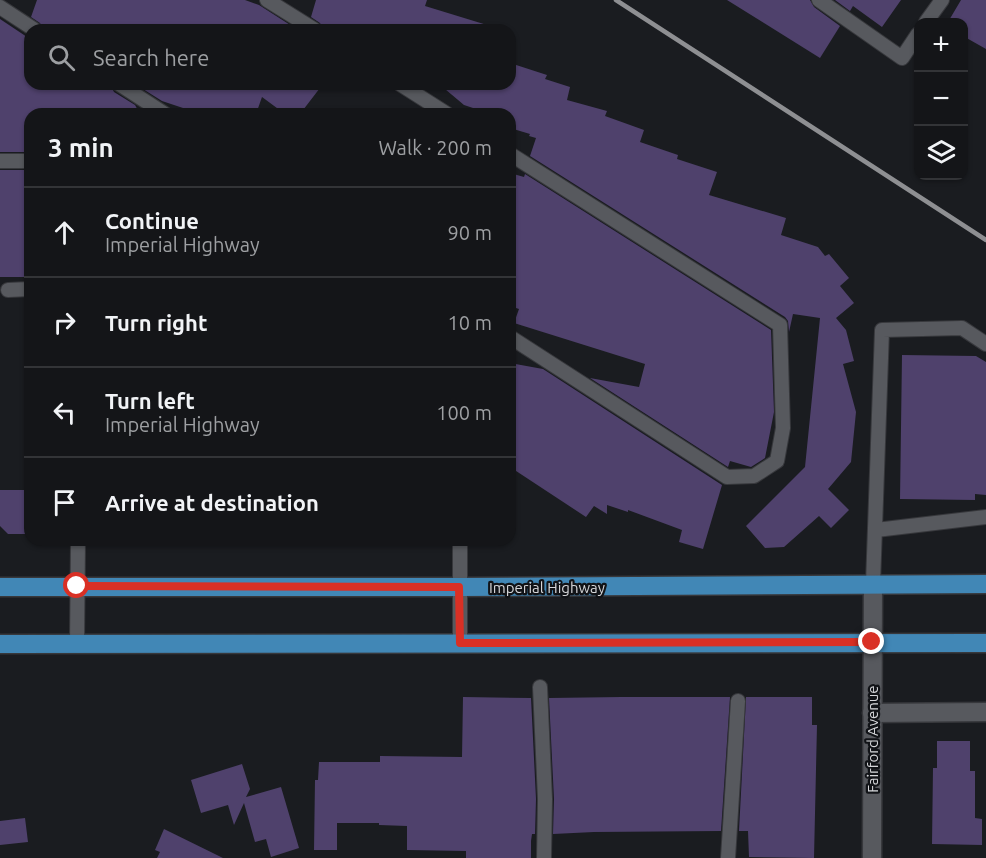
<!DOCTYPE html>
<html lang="en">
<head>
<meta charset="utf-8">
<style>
  body { margin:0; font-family:Ubuntu,sans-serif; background:#1d1e21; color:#f1f3f6 }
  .controls { position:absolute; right:18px; top:18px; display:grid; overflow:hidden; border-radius:12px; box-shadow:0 2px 4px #0004 }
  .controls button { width:54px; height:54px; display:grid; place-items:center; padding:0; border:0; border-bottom:2px solid #333437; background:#141518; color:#f1f3f6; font:30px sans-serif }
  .stop { position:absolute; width:18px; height:18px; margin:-14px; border:4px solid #d93025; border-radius:50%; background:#fff }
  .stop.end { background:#d93025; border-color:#fff; box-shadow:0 2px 6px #0008 }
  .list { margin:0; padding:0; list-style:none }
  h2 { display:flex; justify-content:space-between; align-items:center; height:78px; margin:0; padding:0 24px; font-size:26px }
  h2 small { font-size:20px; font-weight:400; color:#9d9fa2 }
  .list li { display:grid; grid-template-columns:39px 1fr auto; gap:18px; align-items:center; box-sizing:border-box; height:90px; padding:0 24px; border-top:2px solid #333437 }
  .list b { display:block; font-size:22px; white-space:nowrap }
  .list p { margin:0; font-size:20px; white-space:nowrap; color:#9d9fa2 }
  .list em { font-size:20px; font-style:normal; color:#9d9fa2 }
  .icon { flex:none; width:33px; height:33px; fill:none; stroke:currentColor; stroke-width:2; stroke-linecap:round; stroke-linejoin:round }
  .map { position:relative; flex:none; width:986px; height:858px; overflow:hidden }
  .search { position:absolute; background:#141518; box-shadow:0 2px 4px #0004; left:24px; top:24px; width:492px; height:66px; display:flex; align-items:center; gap:15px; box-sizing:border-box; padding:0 21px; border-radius:18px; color:#9d9fa2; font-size:22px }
  .panel { position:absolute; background:#141518; box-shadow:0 2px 4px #0004; left:24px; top:108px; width:492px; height:438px; border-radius:18px }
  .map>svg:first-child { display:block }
  .building { fill:#4f416c }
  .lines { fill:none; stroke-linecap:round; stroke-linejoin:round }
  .lane-casing { stroke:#37383c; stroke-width:16 }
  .street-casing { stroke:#37383c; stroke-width:21 }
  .secondary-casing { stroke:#37383c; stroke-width:21 }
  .primary-casing { stroke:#37383c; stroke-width:21 }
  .lane { stroke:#57595e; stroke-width:14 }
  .street { stroke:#57595e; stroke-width:18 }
  .secondary { stroke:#57595e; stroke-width:18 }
  .primary { stroke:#4187b6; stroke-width:18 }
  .rail { stroke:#8e8f92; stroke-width:4.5 }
  .route { stroke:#d93025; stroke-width:8 }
  .labels { text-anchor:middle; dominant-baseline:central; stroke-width:4.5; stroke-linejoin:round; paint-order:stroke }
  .street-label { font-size:15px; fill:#d5d6d9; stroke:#111317 }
</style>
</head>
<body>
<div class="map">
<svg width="986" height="858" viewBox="0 0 986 858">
  <rect width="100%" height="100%" fill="#1a1c20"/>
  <!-- building -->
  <path class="building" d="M37 0H245L259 5 298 30H44L40 23 31 17Z
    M316 0H427L425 6 487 25 486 30H324L320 23 311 17Z
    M727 0H810L814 7 840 26 820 58Z
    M835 0H901L882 27 853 6 850 11Z
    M961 0H986V49L963 36V22H948Z
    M0 19 30 39V84H110L114 92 135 105 140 114H30V152H0Z
    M510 63 547 75 545 79 570 87 567 100 607 111 605 116 644 130 640 142 678 155 677 159 717 172 709 195 786 218 781 235 818 247 825 256 829 254 849 278 840 286 854 303 836 318 846 330 854 361 843 364 856 412 851 462 828 489 849 510 831 528 819 516 784 547 765 548 746 526 805 467 820 318 793 314 789 332 788 321 785 317 530 156 536 138 529 136 530 134 510 128V114H491L464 105 439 84H510Z
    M135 84H323L300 114H285L262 97 256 114H201L162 101Z
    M0 170H30V277H0Z
    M510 173 524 177 525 174 771 330 774 412 765 458 751 467 730 461 728 467 590 378 639 387 645 364 514 323 519 309 510 306Z
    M902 355 976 356 986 362V495L975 494V500L900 499Z
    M510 363 543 369 722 485 703 549 679 542 682 530 628 510V512L607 505V514L594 506 586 517 510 467Z
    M0 490H30V534H8L0 526Z
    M463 697 531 698 536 799 535 834H532L531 841V858H466V851L407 850V826L379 825V823H337V850H314L315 780H318L319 762H380V756L462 757Z
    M622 697H730L721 831 594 832 553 834 554 799 549 698Z
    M746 697H812V725H817L814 858 749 857 748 831H739Z
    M937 741H970V771H975V818L982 819V845L932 844 933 768H937Z
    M242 764 250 789 246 797 281 787 299 848 271 857 266 839 255 842 244 803 234 825 228 805 201 813 191 780Z
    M25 818 28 842 0 845V821Z
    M164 829 223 858H157L160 852 155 850Z"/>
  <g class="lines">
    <!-- lane casing -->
    <g class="lane-casing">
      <path id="lane" d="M267 0 315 30
        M819 0 902 58 918 34
        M0 7 35 30
        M926 22 942 0
        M119 84 165 114
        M400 84 447 114
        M510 154 780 325 783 428 777 461 754 476 727 477 510 337
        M0 161H30
        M8 290 30 289
        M876 530 986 517
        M460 540V643
        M873 584 882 330 962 328 986 344
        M77 644 78 540
        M540 687 545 799 544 858
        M728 858 738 701"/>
    </g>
    <!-- street casing -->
    <g class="street-casing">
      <path id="street" d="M872 713 986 712"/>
    </g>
    <!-- secondary casing -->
    <g class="secondary-casing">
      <path id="secondary" d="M872 858 873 584"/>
    </g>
    <!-- primary casing -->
    <g class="primary-casing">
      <path id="primary" d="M0 587H459L986 584
        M0 644 986 643"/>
    </g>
    <!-- lane -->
    <use href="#lane" class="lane"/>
    <!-- street -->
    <use href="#street" class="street"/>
    <!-- secondary -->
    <use href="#secondary" class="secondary"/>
    <!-- primary -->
    <use href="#primary" class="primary"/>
    <!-- rail -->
    <path class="rail" d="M616 0 986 240"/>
  </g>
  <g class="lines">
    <!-- route -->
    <path class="route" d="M77 586 459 587 460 643 872 642"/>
  </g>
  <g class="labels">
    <!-- street labels -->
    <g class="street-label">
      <text x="547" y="587">Imperial Highway</text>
      <text transform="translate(872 739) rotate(-90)">Fairford Avenue</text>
    </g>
  </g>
</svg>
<div class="controls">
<button>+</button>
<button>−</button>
<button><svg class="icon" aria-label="layers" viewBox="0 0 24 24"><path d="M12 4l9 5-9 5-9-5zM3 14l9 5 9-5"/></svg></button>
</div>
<div class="stop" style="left:77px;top:586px"></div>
<div class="stop end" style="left:872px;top:642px"></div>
<div class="search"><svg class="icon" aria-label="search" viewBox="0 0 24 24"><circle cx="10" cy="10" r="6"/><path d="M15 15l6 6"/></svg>Search here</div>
<section class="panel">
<h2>3 min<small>Walk · 200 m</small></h2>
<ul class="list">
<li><svg class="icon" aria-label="ahead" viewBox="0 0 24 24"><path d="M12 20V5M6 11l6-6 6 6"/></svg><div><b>Continue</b><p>Imperial Highway</p></div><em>90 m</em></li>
<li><svg class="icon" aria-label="right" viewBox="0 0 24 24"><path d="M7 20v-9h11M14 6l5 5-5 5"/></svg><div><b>Turn right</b></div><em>10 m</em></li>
<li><svg class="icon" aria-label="left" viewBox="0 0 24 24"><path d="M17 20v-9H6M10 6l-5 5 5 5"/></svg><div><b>Turn left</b><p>Imperial Highway</p></div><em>100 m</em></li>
<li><svg class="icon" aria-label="arrive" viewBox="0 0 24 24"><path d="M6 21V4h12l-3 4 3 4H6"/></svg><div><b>Arrive at destination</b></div></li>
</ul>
</section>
</div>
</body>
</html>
